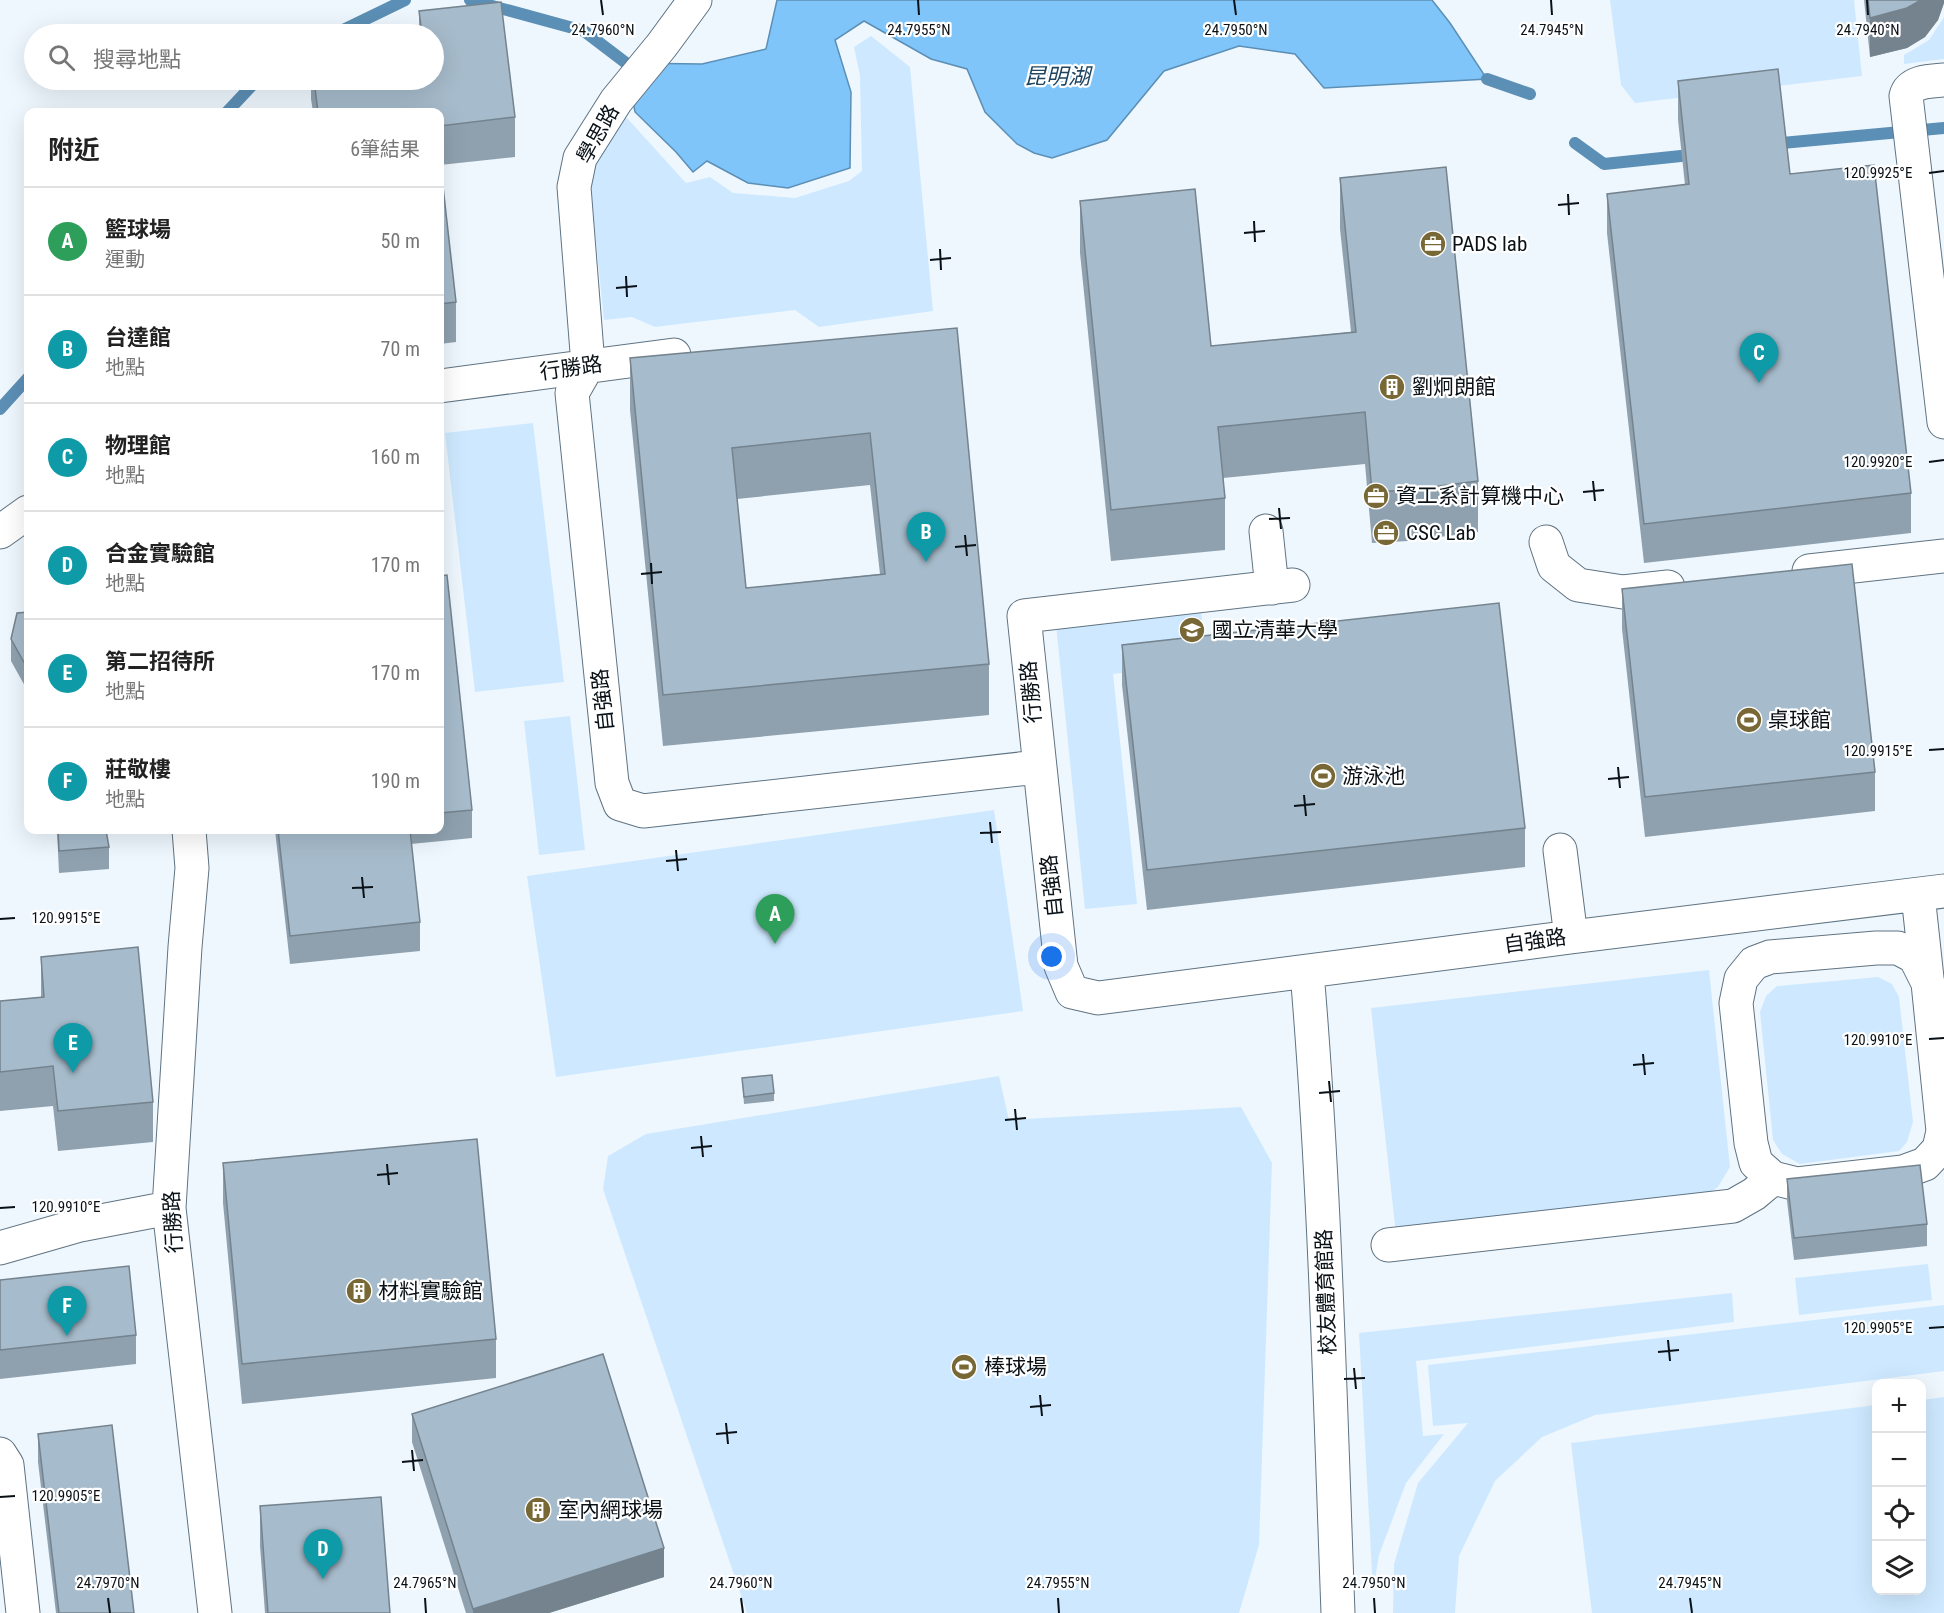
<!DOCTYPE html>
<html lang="zh-TW">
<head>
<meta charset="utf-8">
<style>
  body { margin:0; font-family:"Roboto Condensed","Noto Sans TC",sans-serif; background:#f2f2f2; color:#222 }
  .controls { position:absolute; right:18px; bottom:18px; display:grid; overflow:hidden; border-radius:12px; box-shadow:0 6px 24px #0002 }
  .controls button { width:54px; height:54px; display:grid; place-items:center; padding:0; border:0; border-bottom:2px solid #e0e0e0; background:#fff; color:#222; font:30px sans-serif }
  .you { position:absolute; left:1052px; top:957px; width:21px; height:21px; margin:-15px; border:4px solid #fff; border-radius:50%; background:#1a73e8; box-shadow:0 0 0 9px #1a73e833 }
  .badge { display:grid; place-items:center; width:39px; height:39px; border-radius:50%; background:#1a73e8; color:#fff; font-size:20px; font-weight:700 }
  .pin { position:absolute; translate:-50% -50px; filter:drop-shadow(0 2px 3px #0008) }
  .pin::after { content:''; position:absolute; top:32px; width:21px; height:18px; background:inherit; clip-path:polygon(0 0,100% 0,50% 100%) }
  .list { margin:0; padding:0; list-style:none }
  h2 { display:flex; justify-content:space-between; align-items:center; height:78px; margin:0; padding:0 24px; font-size:26px }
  h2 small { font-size:20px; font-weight:400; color:#767676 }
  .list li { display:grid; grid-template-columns:39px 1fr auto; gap:18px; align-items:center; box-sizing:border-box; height:108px; padding:0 24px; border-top:2px solid #e0e0e0 }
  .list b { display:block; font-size:22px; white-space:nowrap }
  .list p { margin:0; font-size:20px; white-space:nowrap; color:#767676 }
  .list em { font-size:20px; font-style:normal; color:#767676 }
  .icon { flex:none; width:33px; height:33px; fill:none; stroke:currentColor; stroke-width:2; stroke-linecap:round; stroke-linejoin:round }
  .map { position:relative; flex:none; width:1944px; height:1613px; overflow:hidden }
  .search { position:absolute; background:#fff; box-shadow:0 6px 24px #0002; left:24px; top:24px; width:420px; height:66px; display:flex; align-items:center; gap:15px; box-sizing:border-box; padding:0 21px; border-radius:33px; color:#767676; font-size:22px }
  .panel { position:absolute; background:#fff; box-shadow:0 6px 24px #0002; left:24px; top:108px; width:420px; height:726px; border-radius:12px }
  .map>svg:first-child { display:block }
  .green { fill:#cee9ff }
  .water { fill:#7fc5f9; stroke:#5c8fb5; stroke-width:1.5 }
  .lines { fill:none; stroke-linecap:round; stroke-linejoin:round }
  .stream { stroke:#5c8fb5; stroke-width:12 }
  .minor-casing { stroke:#5f7382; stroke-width:35 }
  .minor { stroke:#fff; stroke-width:33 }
  .wall { fill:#8fa1af; fill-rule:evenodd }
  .shaded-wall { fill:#74838e }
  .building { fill:#a6bbcb; stroke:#74838e; stroke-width:1.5; fill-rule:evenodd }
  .ticks { fill:none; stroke:#091116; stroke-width:2 }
  .labels { text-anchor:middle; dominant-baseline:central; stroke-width:4.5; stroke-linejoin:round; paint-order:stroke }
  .street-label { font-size:21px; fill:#091116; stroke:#fff }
  .poi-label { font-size:21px; fill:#091116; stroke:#fff; text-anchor:start }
  .water-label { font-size:22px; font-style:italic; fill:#1f4560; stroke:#fff }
  .ticks-label { font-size:15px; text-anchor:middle; fill:#091116; stroke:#fff; stroke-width:4.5; stroke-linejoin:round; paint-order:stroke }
</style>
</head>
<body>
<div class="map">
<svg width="1944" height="1613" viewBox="0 0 1944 1613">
  <rect width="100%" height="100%" fill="#eef7fe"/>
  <!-- green -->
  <path class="green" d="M1610 0H1854L1862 76 1635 103 1621 85Z
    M1944 17V59L1904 64V55L1929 40Z
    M871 36 910 67 933 311 819 327 795 310 655 327 632 317 604 320 591 192 593 161 616 119 627 118 686 183 710 177 733 193 795 198 849 181 862 171 860 76 854 47Z
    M533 423 564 682 475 692 445 433Z
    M1201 610 1206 664 1113 674 1137 904 1085 909 1056 625Z
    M570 716 585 850 539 855 524 721Z
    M994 810 1023 1011 556 1077 527 876Z
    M1709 970 1730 1167 1718 1187 1702 1198 1396 1234 1371 1008Z
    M1878 977 1892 984 1899 997 1913 1122 1907 1142 1899 1151 1800 1164 1782 1154 1773 1140 1760 1012 1766 996 1777 986Z
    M999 1076 1009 1120 1241 1107 1272 1163 1259 1545 1239 1613H747L603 1189 608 1156 646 1134Z
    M1928 1264 1932 1300 1799 1315 1795 1278Z
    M1732 1293 1734 1322 1416 1361 1423 1436 1444 1434 1406 1483 1379 1555 1373 1591 1359 1333Z
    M1944 1305V1371L1595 1415 1542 1437 1495 1481 1459 1556 1455 1613H1393L1394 1564 1418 1483 1468 1423 1433 1426 1428 1365Z
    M1944 1397V1613H1592L1571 1443 1876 1405V1590H1922V1400Z"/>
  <!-- water -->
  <path class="water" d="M777 0H1432L1450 23 1487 79 1324 88 1295 54 1239 46 1164 71 1107 140 1052 158 1034 153 1017 144 985 112 967 69 931 59 864 21 835 40 851 92 850 168 788 188 748 183 707 161 693 172 676 152 635 112 626 63 702 64 766 49Z"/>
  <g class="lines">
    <!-- stream -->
    <path class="stream" d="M470 0 584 31 626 63
      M335 34 405 0
      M1487 79 1530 94
      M227 112 257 80
      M1575 143 1604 164 1681 156
      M1782 143 1944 128
      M0 409 28 378"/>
    <!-- minor casing -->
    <g class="minor-casing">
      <path id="minor" d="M1944 80C1931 81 1910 81 1906 96L1944 422
        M588 365 572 393 612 783 620 804 643 811 1038 767
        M588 365 574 187 580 158 616 101 662 45 695 0
        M440 386 674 355
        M1266 531 1272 588
        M0 532 28 512
        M1546 542 1554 566 1578 585 1623 592 1668 587
        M1809 571 1944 556
        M1293 585 1024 616 1061 966 1072 992 1098 998 1571 937 1944 891
        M189 830 192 868 185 947 169 1208 215 1613
        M1560 850 1571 937
        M1918 895 1927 978
        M1876 948H1898L1915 957 1928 983 1943 1131 1939 1149 1925 1164 1903 1172 1797 1184 1773 1178 1756 1163 1751 1143 1736 1003 1741 979 1754 963 1770 957Z
        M1307 972C1325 1185 1330 1399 1338 1613
        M1388 1245 1733 1206 1754 1194 1773 1178
        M0 1248 80 1225 169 1208
        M0 1454 7 1465 23 1613"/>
    </g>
    <!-- minor -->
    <use href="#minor" class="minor"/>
  </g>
  <!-- wall -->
  <path class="wall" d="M1864 0H1944V3L1938 20 1925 37 1907 48 1870 57Z
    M419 11 515 117V157L440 165 456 302V342L440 344V112H313L311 99V80H434V34H419Z
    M1678 81 1790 174 1911 493V533L1644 563 1607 233V194L1685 185 1678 120Z
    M1340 178 1478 481V532L1408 541 1372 543 1365 464 1223 478 1225 498V550L1111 561 1080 253V201L1211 346 1351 332 1340 229Z
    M957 328 989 664V715L663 746 630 410V358ZM870 485 880 574 746 588 737 499Z
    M440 576 472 810V838L411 844 420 922V951L290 964 275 830H440Z
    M1622 589 1875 772V811L1645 837 1622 629Z
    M28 612V689L26 688 11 661V639Z
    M1122 645 1525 828V867L1147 910 1122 685Z
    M57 830H106L109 847V869L59 873Z
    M41 957 153 1102V1142L58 1151 53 1106 0 1111V1001L41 997Z
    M742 1078 774 1093V1101L744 1104Z
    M223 1163 496 1339V1378L242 1404 223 1203Z
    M1787 1179 1927 1224V1246L1794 1260 1787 1201Z
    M0 1280 136 1335V1364L0 1379Z
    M412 1414 664 1577 549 1613H466L412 1442Z
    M38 1434 134 1613H56L38 1462Z
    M260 1506 390 1613H265L260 1546Z"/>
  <!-- shaded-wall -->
  <path class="shaded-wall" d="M1921 0H1944V3L1938 20 1925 37 1907 48 1870 57V18Z
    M664 1548V1577L549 1613H473V1609Z"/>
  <!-- building -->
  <path class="building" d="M1868 0H1921L1907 8 1870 18Z
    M501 2 515 117 440 126V112H318L314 80H434V34H422L419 11Z
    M1778 69 1790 174 1874 165 1911 493 1644 524 1607 194 1689 184 1678 81Z
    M440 160 456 302 440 304Z
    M1446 167 1478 481 1408 490 1372 492 1365 412 1218 427 1225 498 1111 510 1080 201 1195 189 1211 346 1356 332 1340 178Z
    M957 328 989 664 663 695 630 358ZM870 433 885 574 746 588 732 448Z
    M1852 564 1875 772 1645 797 1622 589Z
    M447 575 472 810 440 813V576Z
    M1499 603 1525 828 1147 870 1122 645Z
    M28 612V667L26 666 11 639 17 613Z
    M58 830H106L109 847 59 851Z
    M278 830H410L420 922 290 936Z
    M138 947 153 1102 58 1111 53 1066 0 1072V1001L44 997 41 957Z
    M772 1075 774 1093 744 1097 742 1078Z
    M477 1139 496 1339 242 1364 223 1163Z
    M1920 1165 1927 1224 1794 1238 1787 1179Z
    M129 1266 136 1335 0 1350V1280Z
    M603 1354 664 1548 473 1609 412 1414Z
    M112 1425 134 1613H59L38 1434Z
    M381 1497 390 1613H268L260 1506Z"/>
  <!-- ticks -->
  <path class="ticks" d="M601 0 603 15M918 0 919 15M1234 0 1236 15M1551 0 1552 15M1867 0 1868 15M1929 173 1944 171M1568 194 1569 215M1558 205 1579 203M1254 221 1255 242M1244 233 1265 231M940 249 941 270M930 260 951 258M626 276 627 297M616 288 637 286M1929 462 1944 460M1593 481 1595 501M1583 492 1604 490M1279 508 1281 529M1269 519 1290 518M965 535 967 556M955 547 976 545M651 563 652 584M641 574 662 572M1929 750 1944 749M1618 767 1620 788M1608 779 1629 777M1304 795 1306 816M1294 806 1315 804M990 822 992 843M980 833 1001 832M676 850 678 871M666 861 687 859M362 877 364 898M352 888 373 887M0 919 15 918M1929 1039 1944 1038M1643 1054 1645 1075M1633 1065 1654 1063M1329 1081 1331 1102M1319 1093 1340 1091M1015 1109 1017 1130M1005 1120 1026 1118M701 1136 703 1157M691 1148 712 1146M387 1164 389 1185M377 1175 398 1173M0 1208 15 1207M1929 1328 1944 1327M1668 1340 1670 1361M1658 1352 1679 1350M1354 1368 1356 1389M1344 1379 1365 1378M1040 1395 1042 1416M1030 1407 1051 1405M726 1423 728 1444M716 1434 737 1432M412 1450 414 1471M402 1462 423 1460M0 1497 15 1496M108 1598 110 1613M425 1598 426 1613M741 1598 743 1613M1058 1598 1059 1613M1374 1598 1375 1613M1690 1598 1692 1613"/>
  <!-- icons -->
  <defs>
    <g id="office-disc" transform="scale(1.35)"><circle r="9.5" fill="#786836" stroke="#fff"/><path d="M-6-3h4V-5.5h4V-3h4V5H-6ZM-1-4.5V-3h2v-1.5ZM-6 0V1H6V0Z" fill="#fff"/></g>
    <g id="building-disc" transform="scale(1.35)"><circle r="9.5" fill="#786836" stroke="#fff"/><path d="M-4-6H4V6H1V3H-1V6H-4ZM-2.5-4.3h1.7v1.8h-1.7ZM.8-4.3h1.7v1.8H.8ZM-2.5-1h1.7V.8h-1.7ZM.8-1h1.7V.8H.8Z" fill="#fff"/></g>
    <g id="university-disc" transform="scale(1.35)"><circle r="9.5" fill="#786836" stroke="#fff"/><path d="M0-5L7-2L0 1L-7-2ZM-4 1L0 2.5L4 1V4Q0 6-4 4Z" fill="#fff"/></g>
    <g id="stadium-disc" transform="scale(1.35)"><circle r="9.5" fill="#786836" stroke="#fff"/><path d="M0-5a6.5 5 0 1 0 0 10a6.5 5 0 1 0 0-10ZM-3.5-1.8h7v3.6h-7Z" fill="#fff"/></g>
  </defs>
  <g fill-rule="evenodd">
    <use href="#office-disc" x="1433" y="244"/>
    <use href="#building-disc" x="1392" y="387"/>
    <use href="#office-disc" x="1376" y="496"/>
    <use href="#office-disc" x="1386" y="533"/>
    <use href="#university-disc" x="1192" y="630"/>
    <use href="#stadium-disc" x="1749" y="720"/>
    <use href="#stadium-disc" x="1323" y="776"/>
    <use href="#building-disc" x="359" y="1291"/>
    <use href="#stadium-disc" x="964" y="1367"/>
    <use href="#building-disc" x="538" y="1510"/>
  </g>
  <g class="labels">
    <!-- street labels -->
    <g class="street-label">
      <text transform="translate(598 134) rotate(-61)">學思路</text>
      <text transform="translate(571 368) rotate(-8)">行勝路</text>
      <text transform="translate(1031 692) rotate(-95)">行勝路</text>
      <text transform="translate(603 700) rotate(-96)">自強路</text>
      <text transform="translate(1052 886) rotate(-96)">自強路</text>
      <text transform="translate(1535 941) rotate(-8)">自強路</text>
      <text transform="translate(173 1222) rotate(-93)">行勝路</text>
      <text transform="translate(1326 1292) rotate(-92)">校友體育館路</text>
    </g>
    <!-- poi labels -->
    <g class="poi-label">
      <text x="1452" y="244">PADS lab</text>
      <text x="1412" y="387">劉炯朗館</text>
      <text x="1396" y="496">資工系計算機中心</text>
      <text x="1406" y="533">CSC Lab</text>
      <text x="1212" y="630">國立清華大學</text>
      <text x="1768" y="720">桌球館</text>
      <text x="1342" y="776">游泳池</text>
      <text x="378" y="1291">材料實驗館</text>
      <text x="984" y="1367">棒球場</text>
      <text x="558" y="1510">室內網球場</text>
    </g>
    <!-- water labels -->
    <g class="water-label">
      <text x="1057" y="76">昆明湖</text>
    </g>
  </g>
  <g class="ticks-label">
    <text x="603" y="35">24.7960°N</text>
    <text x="919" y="35">24.7955°N</text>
    <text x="1236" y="35">24.7950°N</text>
    <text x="1552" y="35">24.7945°N</text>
    <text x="1868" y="35">24.7940°N</text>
    <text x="1878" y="178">120.9925°E</text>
    <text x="1878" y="467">120.9920°E</text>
    <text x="1878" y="756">120.9915°E</text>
    <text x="66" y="923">120.9915°E</text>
    <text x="1878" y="1045">120.9910°E</text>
    <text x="66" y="1212">120.9910°E</text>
    <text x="1878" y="1333">120.9905°E</text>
    <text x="66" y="1501">120.9905°E</text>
    <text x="108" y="1588">24.7970°N</text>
    <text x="425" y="1588">24.7965°N</text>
    <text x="741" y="1588">24.7960°N</text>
    <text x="1058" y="1588">24.7955°N</text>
    <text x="1374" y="1588">24.7950°N</text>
    <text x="1690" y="1588">24.7945°N</text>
  </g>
</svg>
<div class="controls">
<button>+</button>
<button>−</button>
<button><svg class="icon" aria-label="locate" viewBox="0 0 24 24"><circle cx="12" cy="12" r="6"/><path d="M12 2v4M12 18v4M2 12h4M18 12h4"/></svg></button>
<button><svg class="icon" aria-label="layers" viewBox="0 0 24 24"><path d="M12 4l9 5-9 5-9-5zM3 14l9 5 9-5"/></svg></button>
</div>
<div class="you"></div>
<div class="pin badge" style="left:775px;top:944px;background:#2e9e5b">A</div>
<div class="pin badge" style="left:926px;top:562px;background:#0f9aa8">B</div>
<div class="pin badge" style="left:1759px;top:383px;background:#0f9aa8">C</div>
<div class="pin badge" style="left:323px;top:1579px;background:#0f9aa8">D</div>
<div class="pin badge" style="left:73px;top:1073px;background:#0f9aa8">E</div>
<div class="pin badge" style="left:67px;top:1336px;background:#0f9aa8">F</div>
<div class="search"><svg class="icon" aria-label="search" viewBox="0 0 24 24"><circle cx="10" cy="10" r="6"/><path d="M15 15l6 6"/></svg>搜尋地點</div>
<section class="panel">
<h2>附近<small>6筆結果</small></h2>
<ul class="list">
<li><span class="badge" style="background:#2e9e5b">A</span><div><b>籃球場</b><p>運動</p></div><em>50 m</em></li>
<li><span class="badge" style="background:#0f9aa8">B</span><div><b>台達館</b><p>地點</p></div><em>70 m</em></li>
<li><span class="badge" style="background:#0f9aa8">C</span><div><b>物理館</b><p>地點</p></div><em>160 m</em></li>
<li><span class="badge" style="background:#0f9aa8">D</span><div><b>合金實驗館</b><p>地點</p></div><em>170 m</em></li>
<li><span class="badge" style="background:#0f9aa8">E</span><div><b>第二招待所</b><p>地點</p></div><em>170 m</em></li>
<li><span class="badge" style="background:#0f9aa8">F</span><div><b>莊敬樓</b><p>地點</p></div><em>190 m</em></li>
</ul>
</section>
</div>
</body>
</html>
